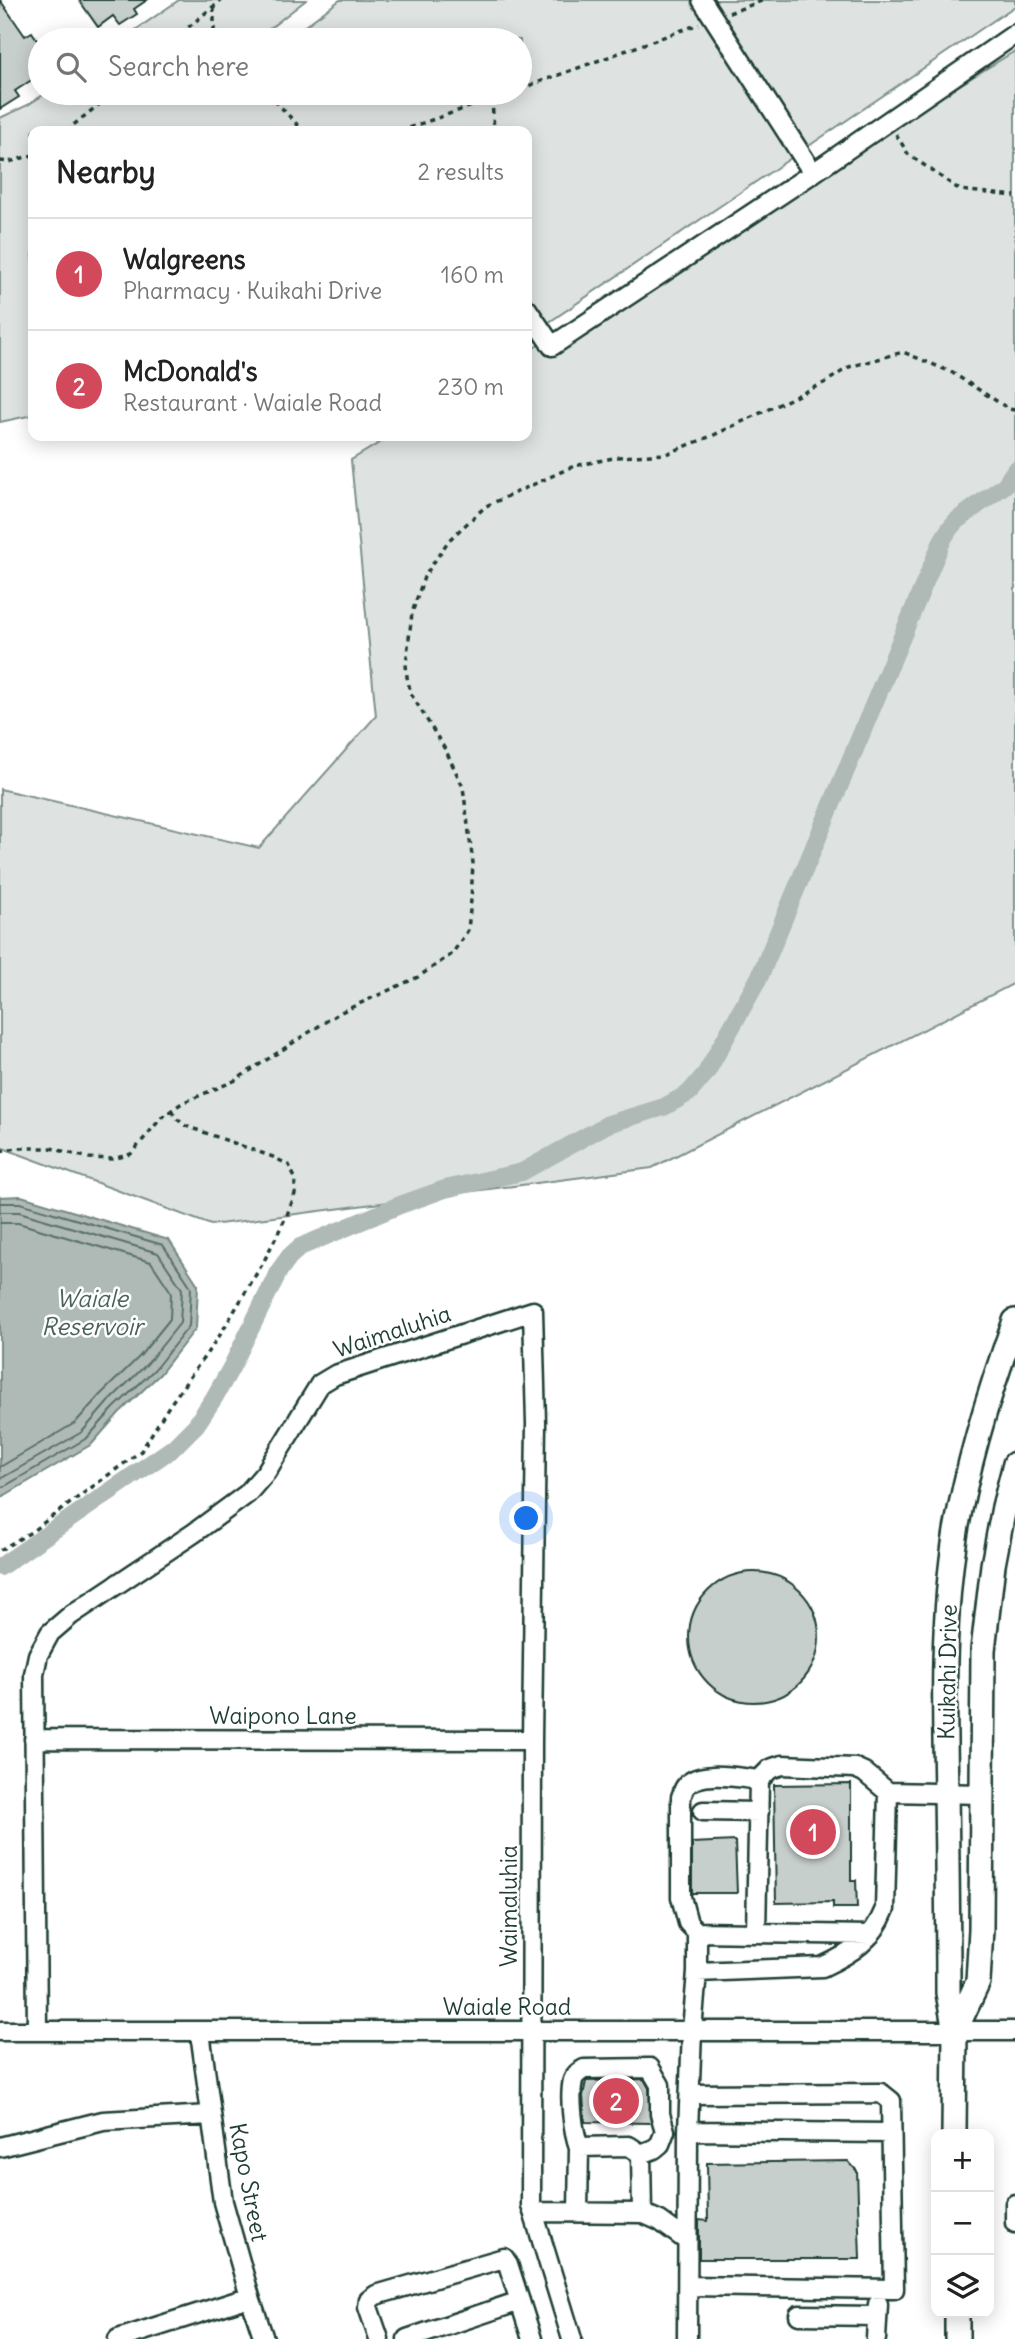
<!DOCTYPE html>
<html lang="en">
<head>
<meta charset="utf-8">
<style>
  body { margin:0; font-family:Delius,sans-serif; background:#f6f6f6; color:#222 }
  .controls { position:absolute; right:21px; bottom:21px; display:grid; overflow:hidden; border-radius:14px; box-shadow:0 4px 18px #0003 }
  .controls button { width:63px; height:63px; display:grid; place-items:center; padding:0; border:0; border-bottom:2px solid #e0e0e0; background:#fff; color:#222; font:35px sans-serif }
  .you { position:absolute; left:527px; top:1519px; width:24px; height:24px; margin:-18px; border:5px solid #fff; border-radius:50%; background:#1a73e8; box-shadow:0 0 0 10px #1a73e833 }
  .badge { display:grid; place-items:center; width:46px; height:46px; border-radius:50%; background:#d1495b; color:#fff; font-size:23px; font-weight:700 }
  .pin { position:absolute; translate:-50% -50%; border:4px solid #fff; box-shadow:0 2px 7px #0006 }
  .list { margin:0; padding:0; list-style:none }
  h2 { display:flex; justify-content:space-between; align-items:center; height:91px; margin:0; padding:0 28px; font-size:30px }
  h2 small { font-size:23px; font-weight:400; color:#767676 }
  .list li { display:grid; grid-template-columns:46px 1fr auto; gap:21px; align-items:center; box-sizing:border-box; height:112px; padding:0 28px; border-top:2px solid #e0e0e0 }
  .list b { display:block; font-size:26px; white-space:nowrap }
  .list p { margin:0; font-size:23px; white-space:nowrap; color:#767676 }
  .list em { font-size:23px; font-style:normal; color:#767676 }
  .icon { flex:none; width:38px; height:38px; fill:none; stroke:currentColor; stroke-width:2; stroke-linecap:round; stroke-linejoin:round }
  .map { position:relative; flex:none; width:1015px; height:2339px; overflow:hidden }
  .search { position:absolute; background:#fff; box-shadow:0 4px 18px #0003; left:28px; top:28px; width:504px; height:77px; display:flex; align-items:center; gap:18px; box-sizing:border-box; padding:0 24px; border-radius:38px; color:#767676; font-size:26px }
  .panel { position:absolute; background:#fff; box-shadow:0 4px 18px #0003; left:28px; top:126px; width:504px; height:315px; border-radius:14px }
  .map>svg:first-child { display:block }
  .green { fill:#dee3e2; stroke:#7e908b; stroke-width:2 }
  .water { fill:#afbab7; stroke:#758883; stroke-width:2 }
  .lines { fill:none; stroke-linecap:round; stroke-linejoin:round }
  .shore { stroke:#596f68; stroke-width:2 }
  .canal { stroke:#afbab7; stroke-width:18 }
  .building { fill:#c7cfcc; stroke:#1f3d34; stroke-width:2 }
  .minor-casing { stroke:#1f3d34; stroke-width:23 }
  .major-casing { stroke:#1f3d34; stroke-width:28 }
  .path { stroke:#1f3d34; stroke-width:3.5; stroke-dasharray:5 5; stroke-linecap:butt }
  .minor { stroke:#fff; stroke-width:18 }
  .major { stroke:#fff; stroke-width:23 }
  .labels { text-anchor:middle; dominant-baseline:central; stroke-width:5; stroke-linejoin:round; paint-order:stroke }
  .street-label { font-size:23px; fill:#1f3d34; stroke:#fff }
  .water-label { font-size:24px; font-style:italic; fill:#4a625b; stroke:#fff }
</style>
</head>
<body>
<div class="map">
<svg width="1015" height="2339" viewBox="0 0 1015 2339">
  <rect width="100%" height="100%" fill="#fff"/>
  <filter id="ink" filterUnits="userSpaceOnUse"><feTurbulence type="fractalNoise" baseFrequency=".0143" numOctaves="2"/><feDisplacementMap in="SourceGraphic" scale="14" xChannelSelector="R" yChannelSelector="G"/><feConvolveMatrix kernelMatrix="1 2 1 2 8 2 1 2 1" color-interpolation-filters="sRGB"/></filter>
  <g filter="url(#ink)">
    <!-- green -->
    <path class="green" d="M179 0H306L255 40H121Z
      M340 0H1015V6L536 331 527 332V131H33V415L0 422V118L28 105 46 93H520V40H286Z
      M1015 51V983L652 1168 211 1225 0 1147V789L259 848 376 716 351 460 391 436H527V352Z"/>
    <!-- water -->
    <path class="water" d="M21 1196 169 1240 198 1285 196 1328 160 1374 119 1413 92 1444 0 1498V1197Z"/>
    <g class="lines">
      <!-- shore -->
      <path class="shore" d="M0 1203H20L163 1245 191 1287 189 1326 155 1369 114 1408 87 1438 0 1489
        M0 1212H19L158 1253 182 1289 180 1323 148 1363 108 1402 82 1432 0 1479
        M0 1223H18L151 1262 171 1292 170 1319 140 1356 100 1395 75 1423 0 1467"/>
      <!-- canal -->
      <path class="canal" d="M0 1567 173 1448 196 1425 214 1398 231 1368 279 1271 289 1257 300 1247 400 1205 445 1189 522 1172 608 1124 664 1107 689 1093 706 1073 759 978 943 539 950 528 956 521 1005 485 1015 470"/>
    </g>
    <!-- building -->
    <path class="building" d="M0 0 25 36 32 32 40 44V53L35 57 39 64 34 67 39 75 15 91 19 97 0 109Z
      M79 0H147L134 9 137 14 120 25 113 16 98 27Z
      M689 1637a65 65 0 1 1 130 0a65 65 0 1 1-130 0Z
      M851 1784V1880H856L857 1908H833V1902L776 1903 774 1785Z
      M735 1841 737 1893H692V1843Z
      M644 2079 649 2088 651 2123 585 2122 583 2096 586 2081Z
      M848 2161 857 2171 860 2259H699V2220L708 2221 707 2163Z"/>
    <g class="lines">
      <!-- minor casing -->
      <g class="minor-casing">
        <path id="minor" d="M702 0 813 173
          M527 309 552 346 813 173 1015 34
          M34 1739 532 1740
          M703 1811 759 1812
          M697 1932 688 1923 681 1897V1797C683 1793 683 1789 686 1786 699 1769 740 1778 759 1780
          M756 1933 759 1780 770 1769 782 1765 855 1768 864 1772 888 1792 982 1794
          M697 1972V1932L870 1935
          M37 2030 34 1674 38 1655 50 1633 71 1615 194 1533 247 1494 266 1472 320 1384 335 1375 533 1311 536 1423 532 1740 531 2205 572 2339
          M0 2031H1015
          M200 2032 223 2202 250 2297 264 2339
          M688 2131 891 2133
          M0 2147 103 2121 210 2115
          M579 2147C573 2131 569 2097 573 2080 575 2074 579 2072 584 2069L650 2068 660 2085V2114L665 2131 660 2144 654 2149 641 2154
          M1015 2204V2223
          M533 2212 642 2213 660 2221 686 2240
          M578 2212 579 2147 629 2146 641 2154 642 2213
          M689 2286 894 2289 891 2101 881 2093 690 2094
          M799 2315 877 2316
          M118 2339 250 2297
          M379 2339 368 2307 369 2300 376 2295 504 2258 508 2264 532 2339
          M407 2339 520 2301
          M687 2339 688 2131 692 2031 697 1972 822 1967C852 1953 873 1940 885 1909L888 1792
          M876 2339 878 2304"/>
      </g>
      <!-- major casing -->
      <g class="major-casing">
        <path id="major" d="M955 2031 978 1982 981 1929 983 1650 993 1565 1004 1507 1015 1464
          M954 2134 955 2031 948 1993C948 1926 947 1858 946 1791 944 1704 942 1617 956 1531 968 1461 991 1387 1015 1321
          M957 2313V2339"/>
      </g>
      <!-- path -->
      <path class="path" d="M214 7V40
        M729 13 764 0
        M173 40 221 0
        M520 89 699 24
        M268 93 303 131
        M492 99 494 131
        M66 131 113 93
        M400 131 509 93
        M896 134 908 154 960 190 1015 196
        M0 161 9 162 33 155
        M0 1151 17 1148H51L89 1158 113 1159 131 1154 162 1117 182 1103 234 1081 339 1013 418 977 452 954 468 930 471 900 473 863 463 787 446 751 411 694 407 677 406 664 412 613 424 577 449 540 486 506 574 466 618 457 666 454 714 435 826 382 849 367 903 352 951 372 1009 409 1015 410
        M0 1550 31 1532 141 1451 169 1406 220 1335 264 1261 287 1215 295 1194V1178L289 1165 273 1157 186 1126 177 1119 171 1110"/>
      <!-- minor -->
      <use href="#minor" class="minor"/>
      <!-- major -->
      <use href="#major" class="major"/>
    </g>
  </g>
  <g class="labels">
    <!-- street labels -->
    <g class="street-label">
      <text transform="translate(392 1331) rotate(-18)">Waimaluhia</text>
      <text transform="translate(947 1672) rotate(-89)">Kuikahi Drive</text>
      <text x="283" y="1715">Waipono Lane</text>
      <text transform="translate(508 1906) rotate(-90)">Waimaluhia</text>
      <text x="507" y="2006">Waiale Road</text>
      <text transform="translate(249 2182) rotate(79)">Kapo Street</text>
    </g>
    <!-- water labels -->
    <g class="water-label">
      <text x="92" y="1298">Waiale<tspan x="92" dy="28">Reservoir</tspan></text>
    </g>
  </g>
</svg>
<div class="controls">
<button>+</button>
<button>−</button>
<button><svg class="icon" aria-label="layers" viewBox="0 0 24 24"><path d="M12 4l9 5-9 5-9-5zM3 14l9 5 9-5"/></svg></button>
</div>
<div class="you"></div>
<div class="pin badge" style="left:813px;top:1832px">1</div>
<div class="pin badge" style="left:616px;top:2101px">2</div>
<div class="search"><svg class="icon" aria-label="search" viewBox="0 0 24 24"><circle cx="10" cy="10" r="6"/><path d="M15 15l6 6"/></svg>Search here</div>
<section class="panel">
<h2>Nearby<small>2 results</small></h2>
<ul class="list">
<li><span class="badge">1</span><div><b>Walgreens</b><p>Pharmacy · Kuikahi Drive</p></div><em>160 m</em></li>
<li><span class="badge">2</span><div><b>McDonald's</b><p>Restaurant · Waiale Road</p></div><em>230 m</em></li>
</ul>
</section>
</div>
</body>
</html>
